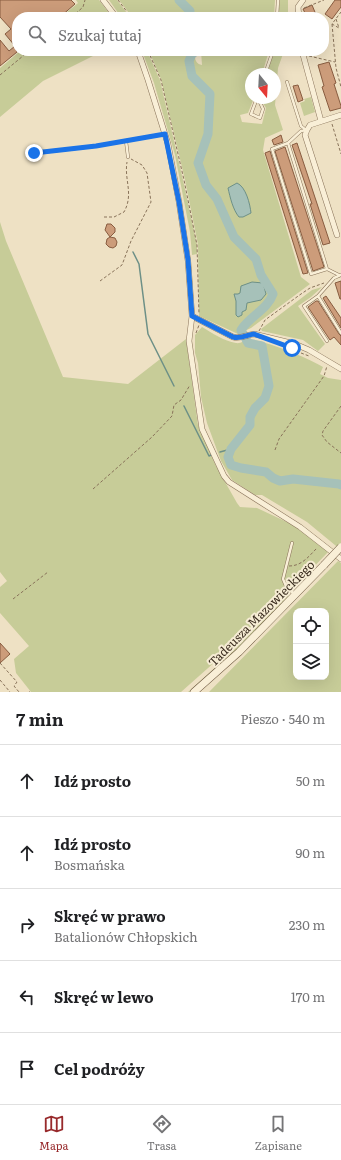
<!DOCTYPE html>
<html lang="pl">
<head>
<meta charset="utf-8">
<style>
  body { margin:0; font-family:Literata,serif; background:#f2f2f2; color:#202124 }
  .controls { position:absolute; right:12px; bottom:12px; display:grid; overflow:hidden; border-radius:8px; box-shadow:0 4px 16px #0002 }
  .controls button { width:36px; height:36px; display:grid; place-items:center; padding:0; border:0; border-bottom:1px solid #e0e0e0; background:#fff; color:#202124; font:20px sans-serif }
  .compass { position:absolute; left:245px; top:68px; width:36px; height:36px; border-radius:50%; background:#fff; box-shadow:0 4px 16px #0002; rotate:162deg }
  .stop { position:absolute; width:12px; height:12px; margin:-9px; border:3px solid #1a73e8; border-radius:50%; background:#fff }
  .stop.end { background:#1a73e8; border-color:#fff; box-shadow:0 1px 4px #0008 }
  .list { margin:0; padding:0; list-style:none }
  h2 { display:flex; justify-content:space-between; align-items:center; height:52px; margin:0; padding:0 16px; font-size:17px }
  h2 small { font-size:13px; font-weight:400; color:#757577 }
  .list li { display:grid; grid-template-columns:26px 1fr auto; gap:12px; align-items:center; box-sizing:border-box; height:72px; padding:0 16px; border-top:1px solid #e0e0e0 }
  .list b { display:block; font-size:15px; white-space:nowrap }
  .list p { margin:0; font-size:13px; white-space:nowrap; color:#757577 }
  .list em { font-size:13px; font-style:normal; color:#757577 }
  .icon { flex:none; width:22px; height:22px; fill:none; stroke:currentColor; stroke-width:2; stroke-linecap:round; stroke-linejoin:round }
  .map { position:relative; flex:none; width:341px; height:692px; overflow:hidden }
  .search { position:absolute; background:#fff; box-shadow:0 4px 16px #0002; left:12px; right:12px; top:12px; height:44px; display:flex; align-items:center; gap:10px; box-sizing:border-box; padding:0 14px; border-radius:16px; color:#757577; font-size:15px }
  .sheet { height:412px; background:#fff }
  nav { display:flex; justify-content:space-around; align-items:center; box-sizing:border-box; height:56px; border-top:1px solid #e0e0e0; background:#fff; font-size:11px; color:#757577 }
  nav a { display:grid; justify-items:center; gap:2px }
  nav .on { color:#982a2c }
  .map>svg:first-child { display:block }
  .green { fill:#c7cc98; fill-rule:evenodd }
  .water { fill:#a6c1b9; stroke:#6d9087 }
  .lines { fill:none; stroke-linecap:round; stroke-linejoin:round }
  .stream { stroke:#6d9087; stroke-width:1.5 }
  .river { stroke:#a6c1b9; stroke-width:9 }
  .building { fill:#cc9c7a; stroke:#885c40 }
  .lane-casing { stroke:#89735a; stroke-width:3.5 }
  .street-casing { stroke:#89735a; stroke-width:6 }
  .secondary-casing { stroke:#6b543e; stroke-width:8 }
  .path { stroke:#89735a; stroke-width:1; stroke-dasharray:3 2; stroke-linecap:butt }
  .lane { stroke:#f9efd7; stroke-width:2.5 }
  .street { stroke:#f9efd7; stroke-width:5 }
  .secondary { stroke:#f9efd7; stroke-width:7 }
  .secondary-bridge-casing { stroke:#6b543e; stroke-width:8; stroke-linecap:butt }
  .secondary-bridge { stroke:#f9efd7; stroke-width:7 }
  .route { stroke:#1a73e8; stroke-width:5 }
  .labels { text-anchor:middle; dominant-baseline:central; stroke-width:4; stroke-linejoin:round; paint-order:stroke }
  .street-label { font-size:12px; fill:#392b1e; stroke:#f6ecd4 }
</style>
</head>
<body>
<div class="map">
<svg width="341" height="692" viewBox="0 0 341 692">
  <rect width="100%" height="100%" fill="#eee1c4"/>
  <!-- green -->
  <path class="green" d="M76 0H99L112 17H61L78 3Z
    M109 0H117L130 17H121Z
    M119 0H275L274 17H132Z
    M280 0H288V17H278Z
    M20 51H103L43 81 0 117V68Z
    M142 51H147L160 80 183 180 197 245V254L192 255 190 232 175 155 154 83Z
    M149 51H201L195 56C195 61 197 64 202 65L201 51H269L262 74H251V98H254L248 113 240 115 242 122 262 124 266 108 260 98H275V74H267L274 51H284L278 68 275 105 283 130 265 138 263 150 301 277 310 284 251 328 238 334 199 316 198 245 185 180 161 79Z
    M311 97 315 112 304 116 300 103 305 101 304 99Z
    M0 222 6 241 63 377 128 384 186 339 198 425 216 466 237 503 240 507 257 508 304 530 329 551 304 577 290 588 287 585 284 587 288 590 225 653 181 692H31L16 673 14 659 29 646 0 613V587L7 581 0 572Z
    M322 287 311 297 298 306 325 344 318 351 303 340 262 331 261 329 312 290Z
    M202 327C212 333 224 341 236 343 240 344 245 340 250 340 262 339 313 360 323 367L320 374 328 378 341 380V550L307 522 262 495H255L232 480 221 461 207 423 201 397 198 363 195 353V335Z
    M338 561 341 563V692H209ZM296 611H326V677H296Z
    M290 593 289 597 250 638 191 692H188L228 656Z"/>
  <!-- water -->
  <path class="water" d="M237 183C246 187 250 204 251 213L243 217H239C233 210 230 197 228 188Z
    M252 282 263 283 266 294 261 300 247 303 246 310 242 312V315L238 317 236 315V301L234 294H238L240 293 241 286Z"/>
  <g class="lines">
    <!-- stream -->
    <path class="stream" d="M133 252 139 264 148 334 174 386
      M184 406 209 456 213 454
      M220 452 231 449"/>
    <!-- river -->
    <path class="river" d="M179 0 190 11V17
      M197 51 192 54 189 61 192 76 210 94 208 134 198 163 206 185 217 199 234 237 256 259 261 275 273 294C268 309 249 317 241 330L248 343 262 346 269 386 265 398 255 408 250 417V425L231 449 228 457 231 465 241 468 266 472 273 478 280 481 293 479 339 484 341 485"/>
  </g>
  <!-- building -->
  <path class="building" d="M0 0H71L75 4 60 17H17V52L0 66V40L9 51 15 46 5 34 11 29 0 17Z
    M335 0H341V7L332 19 325 14Z
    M312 5 317 17H307L303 9Z
    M329 62 336 83 334 84 341 106V108L330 111 322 87 324 86 318 65Z
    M298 85 303 100 298 102 293 86Z
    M281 135 283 142 274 145 272 140Z
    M297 143 330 243 323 245 310 204H312L292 145Z
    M285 147 324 267 313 271 275 151Z
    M270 151 308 273 303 274 265 153Z
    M107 224H111L115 228V232L110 237 115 238 117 242 116 246 113 248 109 247 106 244 107 239 110 237 105 230Z
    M341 281V299H340L335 283Z
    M326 296 341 318V328L323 298Z
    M316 301H318L339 334 341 336V345L334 337 330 340 308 307Z
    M0 643 10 654 0 663Z"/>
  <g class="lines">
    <!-- lane casing -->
    <g class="lane-casing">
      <path id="lane" d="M225 15V17
        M277 17 278 0
        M265 74 273 51
        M287 82 301 126 306 130
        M257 98 251 114 260 118 263 109 258 98
        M126 141 128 157
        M288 143 301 131 307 130
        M35 153 96 146 165 134
        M327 269 311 274 272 149 288 143 327 269 339 275
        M318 296 341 333
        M327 341 304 306 318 296 334 278 341 275
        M292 543 283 579 286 586 295 595"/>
    </g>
    <!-- street casing -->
    <g class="street-casing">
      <path id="street" d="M103 0 116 17
        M299 17 298 7 303 0
        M138 51 148 80 168 144 179 202 188 261 192 316 189 341 202 429 224 476 229 482 300 527 341 559
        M302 51 321 121
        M337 235 305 135 307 130 310 125 341 115
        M192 316 233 337C241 339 246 335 254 334L295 344 309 350 341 369"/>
    </g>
    <!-- secondary casing -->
    <g class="secondary-casing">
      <path id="secondary" d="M194 692 239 652 324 565"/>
    </g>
    <!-- path -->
    <path class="path" d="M118 0 131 17
      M304 8 324 0
      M72 17 83 7 85 0
      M336 19 339 28 332 24 341 12
      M332 24 336 68 341 87
      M148 51 161 80 184 180 197 245 199 314
      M309 56 335 62
      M0 75 29 51
      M332 124 341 154
      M104 217H114L124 212C134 194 124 180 127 162
      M100 281 122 265 131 241 151 202 147 173 142 165 131 159
      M259 331 265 320 301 294 310 288 324 283
      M196 333 199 325
      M301 353 309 356
      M341 406 323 431 322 435 327 442 341 453
      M275 450 279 439 324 376 327 366
      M93 489 152 437 172 416 174 405 181 400 190 385
      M289 566C302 566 309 556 317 548
      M13 599 48 572
      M0 663 17 682 14 686 19 692
      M0 680 10 692
      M29 692H30"/>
    <!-- lane -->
    <use href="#lane" class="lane"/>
    <!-- street -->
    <use href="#street" class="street"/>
    <!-- secondary -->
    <use href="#secondary" class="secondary"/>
    <!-- secondary-bridge casing -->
    <g class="secondary-bridge-casing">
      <path id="secondary-bridge" d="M324 565 341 547"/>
    </g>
    <!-- secondary-bridge -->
    <use href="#secondary-bridge" class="secondary-bridge"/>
  </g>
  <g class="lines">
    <!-- route -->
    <path class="route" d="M34 153 96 146 165 134 179 202 188 260 192 316 233 337C241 339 246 335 254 334L292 348"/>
  </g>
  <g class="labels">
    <!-- street labels -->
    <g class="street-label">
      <text transform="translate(261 613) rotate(-45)">Tadeusza Mazowieckiego</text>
    </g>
  </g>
</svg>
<div class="controls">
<button><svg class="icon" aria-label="locate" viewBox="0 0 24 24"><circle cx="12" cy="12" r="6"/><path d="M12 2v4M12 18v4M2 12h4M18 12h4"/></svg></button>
<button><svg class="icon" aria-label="layers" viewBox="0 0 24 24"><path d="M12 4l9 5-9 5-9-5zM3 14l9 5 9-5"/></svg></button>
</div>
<svg class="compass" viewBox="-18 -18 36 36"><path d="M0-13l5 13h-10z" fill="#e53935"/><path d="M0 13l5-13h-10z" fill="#757577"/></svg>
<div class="stop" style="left:292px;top:348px"></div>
<div class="stop end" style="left:34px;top:153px"></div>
<div class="search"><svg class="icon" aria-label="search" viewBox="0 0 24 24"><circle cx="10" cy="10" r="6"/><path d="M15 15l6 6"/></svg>Szukaj tutaj</div>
</div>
<section class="sheet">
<h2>7 min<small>Pieszo · 540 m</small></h2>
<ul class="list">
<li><svg class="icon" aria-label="ahead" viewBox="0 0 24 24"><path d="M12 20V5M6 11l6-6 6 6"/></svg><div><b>Idź prosto</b></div><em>50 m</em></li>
<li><svg class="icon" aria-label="ahead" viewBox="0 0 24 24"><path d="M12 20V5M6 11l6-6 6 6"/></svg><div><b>Idź prosto</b><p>Bosmańska</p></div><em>90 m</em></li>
<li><svg class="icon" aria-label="right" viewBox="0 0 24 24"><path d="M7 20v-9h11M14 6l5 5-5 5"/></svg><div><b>Skręć w prawo</b><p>Batalionów Chłopskich</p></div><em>230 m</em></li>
<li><svg class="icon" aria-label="left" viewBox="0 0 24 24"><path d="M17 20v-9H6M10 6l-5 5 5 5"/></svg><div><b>Skręć w lewo</b></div><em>170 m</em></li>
<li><svg class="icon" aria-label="arrive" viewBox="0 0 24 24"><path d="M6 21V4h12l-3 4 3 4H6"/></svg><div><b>Cel podróży</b></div></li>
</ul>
</section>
<nav>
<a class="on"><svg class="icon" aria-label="map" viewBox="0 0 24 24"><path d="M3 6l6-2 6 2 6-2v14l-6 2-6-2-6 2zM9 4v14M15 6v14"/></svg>Mapa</a>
<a><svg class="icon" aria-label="directions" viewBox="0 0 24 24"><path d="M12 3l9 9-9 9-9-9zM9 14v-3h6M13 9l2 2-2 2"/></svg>Trasa</a>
<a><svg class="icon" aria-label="saved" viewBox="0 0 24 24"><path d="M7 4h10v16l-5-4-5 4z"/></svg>Zapisane</a>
</nav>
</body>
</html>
